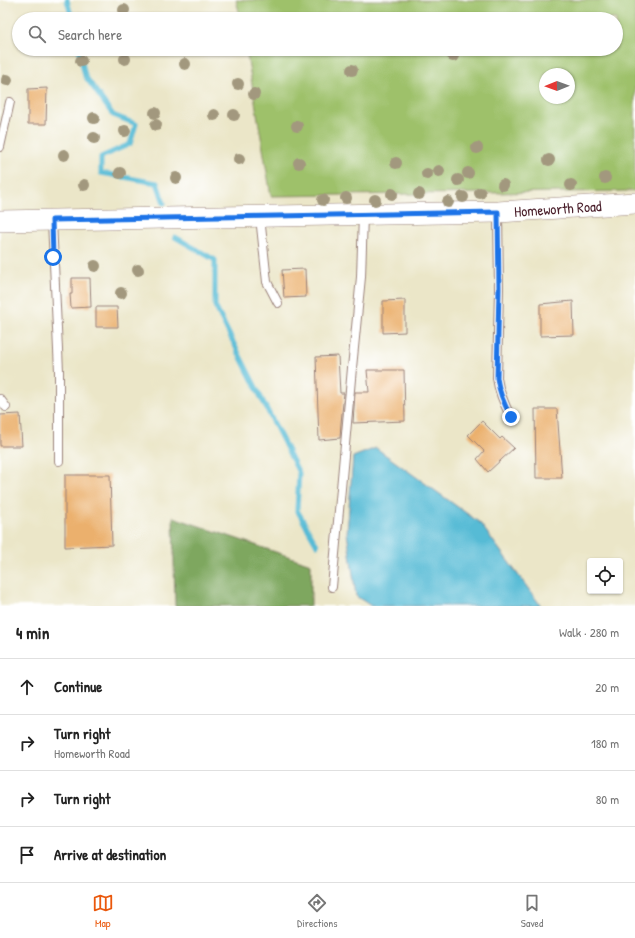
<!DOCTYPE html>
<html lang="en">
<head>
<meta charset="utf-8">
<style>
  body { margin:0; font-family:"Patrick Hand",sans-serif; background:#f6f6f6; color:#222 }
  .controls { position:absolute; right:12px; bottom:12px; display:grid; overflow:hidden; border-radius:4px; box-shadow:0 1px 3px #0004 }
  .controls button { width:36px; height:36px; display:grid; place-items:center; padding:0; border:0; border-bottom:1px solid #e0e0e0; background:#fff; color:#222; font:20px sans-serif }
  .compass { position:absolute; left:539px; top:68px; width:36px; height:36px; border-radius:50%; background:#fff; box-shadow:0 1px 3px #0004; rotate:269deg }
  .stop { position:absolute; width:12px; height:12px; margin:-9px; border:3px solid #1a73e8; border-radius:50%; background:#fff }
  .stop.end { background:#1a73e8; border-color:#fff; box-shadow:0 1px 4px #0008 }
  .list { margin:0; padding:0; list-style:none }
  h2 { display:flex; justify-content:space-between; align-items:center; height:52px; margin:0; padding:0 16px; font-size:17px }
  h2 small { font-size:13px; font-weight:400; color:#767676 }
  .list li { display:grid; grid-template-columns:26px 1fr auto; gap:12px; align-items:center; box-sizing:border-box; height:56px; padding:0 16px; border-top:1px solid #e0e0e0 }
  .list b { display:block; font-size:15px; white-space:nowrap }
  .list p { margin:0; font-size:13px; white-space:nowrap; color:#767676 }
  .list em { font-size:13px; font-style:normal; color:#767676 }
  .icon { flex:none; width:22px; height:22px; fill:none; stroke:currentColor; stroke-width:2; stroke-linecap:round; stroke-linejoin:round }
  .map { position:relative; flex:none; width:635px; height:606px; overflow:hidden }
  .search { position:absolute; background:#fff; box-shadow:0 1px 3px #0004; left:12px; right:12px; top:12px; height:44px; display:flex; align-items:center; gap:10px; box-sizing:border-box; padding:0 14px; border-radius:22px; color:#767676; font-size:15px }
  .sheet { height:276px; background:#fff }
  nav { display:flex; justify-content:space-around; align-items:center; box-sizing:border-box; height:56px; border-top:1px solid #e0e0e0; background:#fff; font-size:11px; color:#767676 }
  nav a { display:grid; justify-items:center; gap:2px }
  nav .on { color:#ea580c }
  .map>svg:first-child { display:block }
  .green { fill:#9ec16b; stroke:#74704b; fill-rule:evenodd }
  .forest { fill:#7ea75f; stroke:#646345 }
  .water { fill:#56bbd5; stroke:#506d80 }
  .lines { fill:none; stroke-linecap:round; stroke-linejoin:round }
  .stream { stroke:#56bbd5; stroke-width:5 }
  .building { fill:#ebb06d }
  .service-casing { stroke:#9a827a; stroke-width:10 }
  .tertiary-casing { stroke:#9a827a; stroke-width:22 }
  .service { stroke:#fff; stroke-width:8 }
  .tertiary { stroke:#fff; stroke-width:21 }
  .tree { fill:#a2987e }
  .route { stroke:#1a73e8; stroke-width:5 }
  .labels { text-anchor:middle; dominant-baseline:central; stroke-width:4; stroke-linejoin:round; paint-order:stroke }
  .street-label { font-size:15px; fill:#4a1f2b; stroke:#fff }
</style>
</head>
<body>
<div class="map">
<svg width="635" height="606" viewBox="0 0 635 606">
  <rect width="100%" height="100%" fill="#fff"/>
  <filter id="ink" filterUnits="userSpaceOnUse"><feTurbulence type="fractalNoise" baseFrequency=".025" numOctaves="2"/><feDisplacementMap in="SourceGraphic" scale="8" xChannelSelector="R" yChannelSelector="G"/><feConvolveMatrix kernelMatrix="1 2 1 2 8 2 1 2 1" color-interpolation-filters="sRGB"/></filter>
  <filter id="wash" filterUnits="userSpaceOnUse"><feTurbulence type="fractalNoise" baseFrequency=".012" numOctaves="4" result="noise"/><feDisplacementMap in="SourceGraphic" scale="16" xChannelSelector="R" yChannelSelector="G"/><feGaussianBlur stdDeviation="0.9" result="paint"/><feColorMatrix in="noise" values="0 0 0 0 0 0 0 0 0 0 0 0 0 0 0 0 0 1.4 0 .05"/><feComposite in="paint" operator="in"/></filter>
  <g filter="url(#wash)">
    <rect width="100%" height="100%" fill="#ebe6c8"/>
    <!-- green -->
    <path class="green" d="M236 0H635V191L271 196 246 49H616V19H241ZM545 74H569V98H545Z"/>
    <!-- forest -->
    <path class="forest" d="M173 517 311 564V606H175Z"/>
    <!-- water -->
    <path class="water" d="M376 448 480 523 541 606H371L356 596 347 533 353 457Z"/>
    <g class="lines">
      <!-- stream -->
      <path class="stream" d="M67 0 72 19
        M79 49 85 76 113 115 136 124 130 144 101 157V173L157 183 164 203
        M175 237 215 260V306L299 473 297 510 317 545"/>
    </g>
    <g id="blocks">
      <!-- building -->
      <path class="building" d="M47 88 46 124H28V89Z
        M305 269 306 297 284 298 282 270Z
        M72 278H90L91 307 71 308 70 294H72Z
        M405 300V332L383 333V301Z
        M573 301 574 335 540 336V304Z
        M96 307H117L118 327H96Z
        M338 356 340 393H344L341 423 340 438 319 440 316 357Z
        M367 370H404L405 421 353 423 355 392H369Z
        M535 409H557L562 478H536Z
        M20 414 22 446H0V415Z
        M482 421 500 439 502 437 514 448 488 472 477 459 484 451 468 435Z
        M65 475H110L112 545 65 547Z"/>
    </g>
  </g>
  <g filter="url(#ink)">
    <use href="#blocks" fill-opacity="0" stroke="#9a827a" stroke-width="1"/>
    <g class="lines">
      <!-- service casing -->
      <g class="service-casing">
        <path id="service" d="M0 147 10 102
          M498 213 499 289 497 378C499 393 504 404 511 417
          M260 217 267 282 278 303
          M52 221 59 371V461
          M0 399 6 407
          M332 587 352 368 361 277 363 215"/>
      </g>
      <!-- tertiary casing -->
      <g class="tertiary-casing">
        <g id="tertiary">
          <path id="s1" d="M0 221 498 212 635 203"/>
        </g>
      </g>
      <!-- service -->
      <use href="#service" class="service"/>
      <!-- tertiary -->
      <use href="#tertiary" class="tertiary"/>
    </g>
    <!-- trees -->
    <g class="tree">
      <circle cx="124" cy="10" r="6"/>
      <circle cx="453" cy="56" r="6"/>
      <circle cx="125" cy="59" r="6"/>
      <circle cx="81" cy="61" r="6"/>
      <circle cx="185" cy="64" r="6"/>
      <circle cx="352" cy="70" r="6"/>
      <circle cx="7" cy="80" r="6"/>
      <circle cx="238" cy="84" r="6"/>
      <circle cx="254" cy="94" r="6"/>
      <circle cx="155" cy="113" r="6"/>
      <circle cx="214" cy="115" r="6"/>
      <circle cx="234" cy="115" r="6"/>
      <circle cx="94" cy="118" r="6"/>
      <circle cx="156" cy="125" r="6"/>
      <circle cx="297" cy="126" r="6"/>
      <circle cx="125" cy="131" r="6"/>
      <circle cx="94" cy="138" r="6"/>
      <circle cx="477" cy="148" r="6"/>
      <circle cx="64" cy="155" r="6"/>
      <circle cx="239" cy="159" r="6"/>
      <circle cx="549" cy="160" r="6"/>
      <circle cx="299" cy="163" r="6"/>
      <circle cx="396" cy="163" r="6"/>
      <circle cx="439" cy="171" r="6"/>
      <circle cx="120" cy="173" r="6"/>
      <circle cx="468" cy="173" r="6"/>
      <circle cx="427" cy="174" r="6"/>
      <circle cx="176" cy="178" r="6"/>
      <circle cx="605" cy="178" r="6"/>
      <circle cx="458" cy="180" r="6"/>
      <circle cx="84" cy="185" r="6"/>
      <circle cx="503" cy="185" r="6"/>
      <circle cx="571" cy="185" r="6"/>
      <circle cx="480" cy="193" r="6"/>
      <circle cx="392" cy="194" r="6"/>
      <circle cx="419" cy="194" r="6"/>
      <circle cx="463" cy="197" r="6"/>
      <circle cx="346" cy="198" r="6"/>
      <circle cx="323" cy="200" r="6"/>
      <circle cx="375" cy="200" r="6"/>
      <circle cx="448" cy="202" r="6"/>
      <circle cx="95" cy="266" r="6"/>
      <circle cx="138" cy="270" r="6"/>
      <circle cx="121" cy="293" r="6"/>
    </g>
  </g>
  <g class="lines" filter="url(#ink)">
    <!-- route -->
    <path class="route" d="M53 257 52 220 498 212 499 289 497 378C499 393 504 404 511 417"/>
  </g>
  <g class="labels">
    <!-- street labels -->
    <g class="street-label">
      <text stroke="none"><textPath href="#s1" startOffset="558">Homeworth Road</textPath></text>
    </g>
  </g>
</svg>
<div class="controls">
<button><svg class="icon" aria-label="locate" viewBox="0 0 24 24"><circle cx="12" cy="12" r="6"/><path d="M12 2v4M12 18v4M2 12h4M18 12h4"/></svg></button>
</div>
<svg class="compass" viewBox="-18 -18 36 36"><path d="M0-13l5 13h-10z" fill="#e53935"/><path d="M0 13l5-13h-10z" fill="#767676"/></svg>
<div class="stop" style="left:53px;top:257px"></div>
<div class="stop end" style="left:511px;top:417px"></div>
<div class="search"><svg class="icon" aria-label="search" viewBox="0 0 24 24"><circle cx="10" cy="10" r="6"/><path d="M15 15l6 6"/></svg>Search here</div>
</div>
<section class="sheet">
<h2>4 min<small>Walk · 280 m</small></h2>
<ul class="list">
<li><svg class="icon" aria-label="ahead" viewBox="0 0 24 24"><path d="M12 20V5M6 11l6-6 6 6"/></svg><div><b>Continue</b></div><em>20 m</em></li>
<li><svg class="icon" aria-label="right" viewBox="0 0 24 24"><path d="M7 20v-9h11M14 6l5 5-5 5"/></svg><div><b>Turn right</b><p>Homeworth Road</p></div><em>180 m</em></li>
<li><svg class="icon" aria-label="right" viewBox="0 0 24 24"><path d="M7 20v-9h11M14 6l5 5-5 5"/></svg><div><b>Turn right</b></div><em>80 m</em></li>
<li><svg class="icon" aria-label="arrive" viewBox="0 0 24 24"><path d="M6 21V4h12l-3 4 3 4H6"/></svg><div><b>Arrive at destination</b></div></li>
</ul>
</section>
<nav>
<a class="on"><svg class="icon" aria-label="map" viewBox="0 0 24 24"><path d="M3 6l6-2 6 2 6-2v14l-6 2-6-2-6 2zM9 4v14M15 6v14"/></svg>Map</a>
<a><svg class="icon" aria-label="directions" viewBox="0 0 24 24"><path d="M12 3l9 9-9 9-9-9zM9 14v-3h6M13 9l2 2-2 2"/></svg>Directions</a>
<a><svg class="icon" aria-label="saved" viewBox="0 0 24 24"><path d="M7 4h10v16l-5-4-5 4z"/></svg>Saved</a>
</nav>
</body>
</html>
